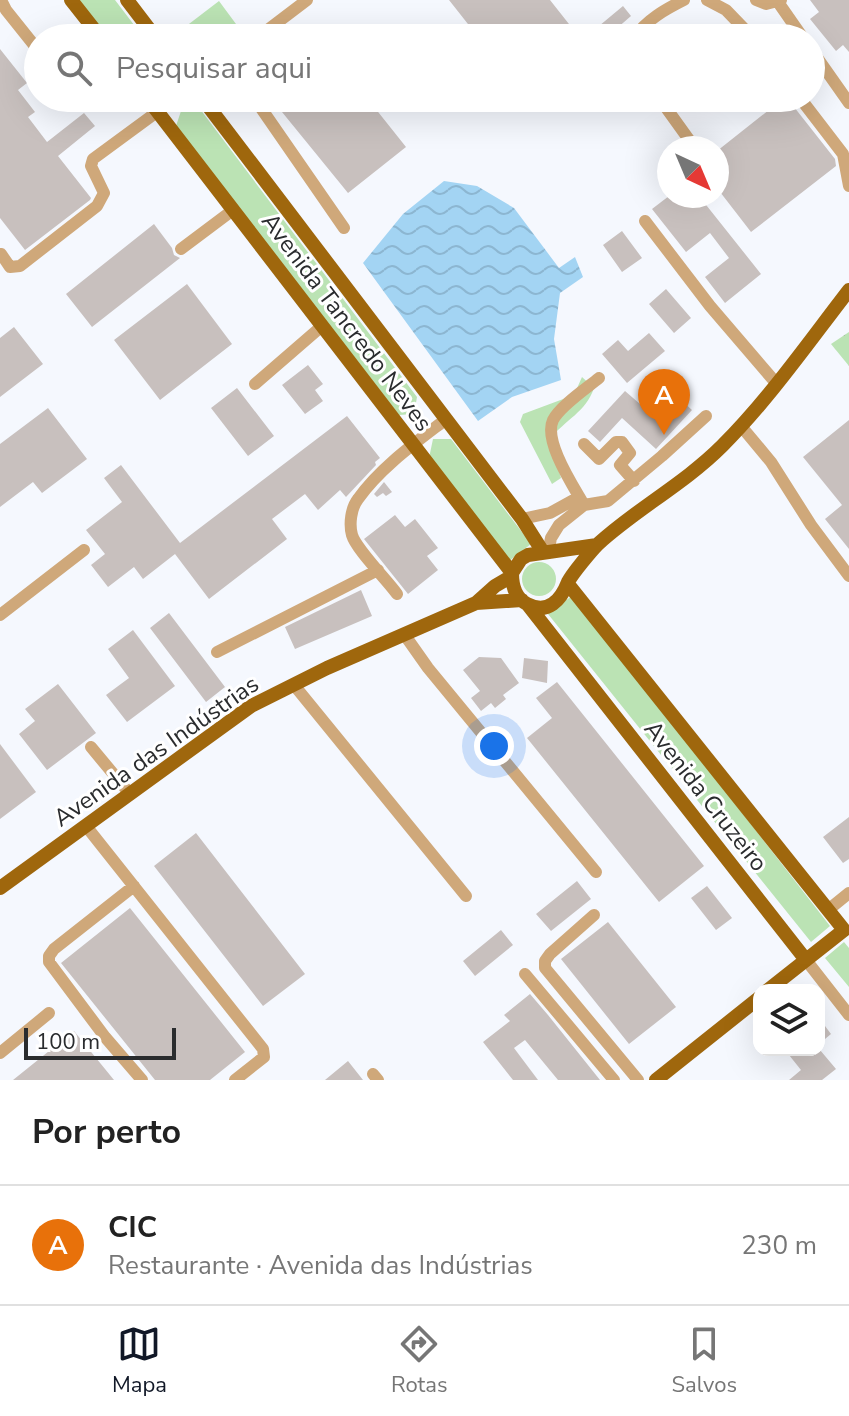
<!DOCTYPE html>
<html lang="pt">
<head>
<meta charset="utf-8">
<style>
  body { margin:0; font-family:"Nunito Sans",sans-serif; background:#f2f2f2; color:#222 }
  .controls { position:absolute; right:24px; bottom:24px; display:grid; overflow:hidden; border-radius:16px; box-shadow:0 8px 32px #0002 }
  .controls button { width:72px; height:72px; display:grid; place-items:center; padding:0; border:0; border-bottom:2px solid #e0e0e0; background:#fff; color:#222; font:40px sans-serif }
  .compass { position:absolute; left:657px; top:136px; width:72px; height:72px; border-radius:50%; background:#fff; box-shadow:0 8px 32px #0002; rotate:136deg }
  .scale { position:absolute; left:24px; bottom:20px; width:152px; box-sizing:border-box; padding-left:8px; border:4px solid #2a2c2e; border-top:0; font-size:22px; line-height:28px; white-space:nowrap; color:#2a2c2e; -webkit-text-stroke:6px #fff; paint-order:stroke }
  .you { position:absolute; left:494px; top:746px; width:28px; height:28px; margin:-20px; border:6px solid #fff; border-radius:50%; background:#1a73e8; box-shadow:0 0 0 12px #1a73e833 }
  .badge { display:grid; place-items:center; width:52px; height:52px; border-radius:50%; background:#111827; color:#fff; font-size:26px; font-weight:700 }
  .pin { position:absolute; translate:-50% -66px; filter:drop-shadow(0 2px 4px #0008) }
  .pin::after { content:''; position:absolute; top:42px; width:28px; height:24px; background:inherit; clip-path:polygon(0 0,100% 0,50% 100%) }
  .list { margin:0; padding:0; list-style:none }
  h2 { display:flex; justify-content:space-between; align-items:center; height:104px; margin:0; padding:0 32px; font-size:34px }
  h2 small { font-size:26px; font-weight:400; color:#767676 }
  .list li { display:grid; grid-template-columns:52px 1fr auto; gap:24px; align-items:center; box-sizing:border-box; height:120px; padding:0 32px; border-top:2px solid #e0e0e0 }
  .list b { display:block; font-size:30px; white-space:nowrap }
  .list p { margin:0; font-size:26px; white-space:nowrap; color:#767676 }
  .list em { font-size:26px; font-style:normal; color:#767676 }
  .icon { flex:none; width:44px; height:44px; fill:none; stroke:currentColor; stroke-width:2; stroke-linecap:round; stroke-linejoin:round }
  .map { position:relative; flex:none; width:849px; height:1080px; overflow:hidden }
  .search { position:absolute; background:#fff; box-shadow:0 8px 32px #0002; left:24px; right:24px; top:24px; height:88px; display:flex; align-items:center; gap:20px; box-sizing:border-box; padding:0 28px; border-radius:44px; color:#767676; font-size:30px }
  .sheet { height:224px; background:#fff }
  nav { display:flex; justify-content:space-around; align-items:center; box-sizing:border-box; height:112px; border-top:2px solid #e0e0e0; background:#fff; font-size:22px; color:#767676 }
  nav a { display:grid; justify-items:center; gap:4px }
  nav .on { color:#111827 }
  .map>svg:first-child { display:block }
  .grass { fill:#bbe3b4 }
  .forest { fill:url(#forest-crowns) }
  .water { fill:url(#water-waves) }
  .building { fill:#c8c0be }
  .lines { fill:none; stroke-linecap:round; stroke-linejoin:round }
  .minor { stroke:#cfa87a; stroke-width:12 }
  .major { stroke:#9f670d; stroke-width:14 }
  .labels { text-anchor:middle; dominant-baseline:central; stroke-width:6; stroke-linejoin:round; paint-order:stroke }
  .street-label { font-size:24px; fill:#2a2c2e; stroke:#fff }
</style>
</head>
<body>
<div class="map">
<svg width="849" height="1080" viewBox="0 0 849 1080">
  <defs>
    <pattern id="forest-crowns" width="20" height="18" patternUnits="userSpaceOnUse" patternTransform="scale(2)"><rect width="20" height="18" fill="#bbe3b4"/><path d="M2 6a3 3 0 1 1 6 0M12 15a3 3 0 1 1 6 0" fill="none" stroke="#a1c39b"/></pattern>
    <pattern id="water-waves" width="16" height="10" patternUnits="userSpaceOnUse" patternTransform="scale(2)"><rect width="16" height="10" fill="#a3d4f3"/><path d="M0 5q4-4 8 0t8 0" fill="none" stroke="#8cb6d1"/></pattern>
  </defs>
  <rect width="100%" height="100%" fill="#f5f8fe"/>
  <!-- grass -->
  <path class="grass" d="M78 0H115L144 38H108Z
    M219 1 236 24 218 38H194L185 27Z
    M200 109 417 397 414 414 399 415 176 126 181 111Z
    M582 377 594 388C586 412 565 420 550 439L561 478 552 484 520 422 523 414 574 395Z
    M433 439H451L531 544 509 561 429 458Z
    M522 579a17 17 0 1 1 34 0a17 17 0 1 1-34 0Z
    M573 595 830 926 811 942 548 614Z
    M844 942 849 948V987L825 958Z"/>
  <!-- forest -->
  <path class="forest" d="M849 332V366L831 344Z"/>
  <!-- water -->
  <path class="water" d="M444 181 477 186 514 208 559 268 575 257 583 277 560 293 554 339 561 380 512 397 478 421 363 263 403 214Z"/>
  <!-- building -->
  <path class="building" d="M449 0H550L580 38H479Z
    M810 0H849V52L843 45 836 51 810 19 819 12Z
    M623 6 631 16 608 36 599 26Z
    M0 49 27 83 18 90 35 112 28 117 47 142 84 113 95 126 58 156 91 198 90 200 25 250 0 218Z
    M289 98H367L406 147 348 193 282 112 293 103Z
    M784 98H787L835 159 836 166 751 232 717 188V151Z
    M669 196H699L761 274 725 303 705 277 729 258 710 233 686 252 652 209Z
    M154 224 172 248 174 255 180 258 92 327 66 294Z
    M622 231 642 258 622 272 603 245Z
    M187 284 232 344 160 400 114 340Z
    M666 289 691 318 674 333 649 304Z
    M14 327 43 364 0 397V338Z
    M649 333 665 351 627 383 602 354 618 340 628 351Z
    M308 365 323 384 315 390 323 401 305 414 282 385Z
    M661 382 692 410 656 449 622 418 600 442 588 431 625 391 640 404Z
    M237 388 274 436 248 456 211 408Z
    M48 408 87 459 42 493 33 482 0 507V444Z
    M347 416 380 458 375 462 376 465 346 497 340 490 318 510 305 494 272 519 287 539 209 599 175 554 143 579 134 567 108 587 91 565 105 554 86 530 122 502 104 478 121 465 180 543Z
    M849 420V549L825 519 842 505 803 457Z
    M384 482 392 492 386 496 383 493 377 497 374 494Z
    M395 515 405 527 415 519 438 548 427 556 438 570 408 594 364 539Z
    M361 590 372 616 295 649 285 627Z
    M169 613 225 687 206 702 150 628Z
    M133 630 175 686 127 722 106 695 129 678 108 649Z
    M479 657 501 658 519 683 503 695 506 699 495 708 491 703 481 711 471 698 480 691 463 670Z
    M524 658 548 661 547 683 522 678Z
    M557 682 704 866 659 902 527 738 552 718 536 698Z
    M58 684 96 733 47 770 19 734 35 721 25 709Z
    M0 744 36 792 0 819Z
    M849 817V859L843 863 823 837Z
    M196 833 305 974 263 1006 154 866Z
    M577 881 591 899 551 931 536 914Z
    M707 886 732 918 716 930 691 898Z
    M130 908 245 1052 210 1080H155L61 963Z
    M608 922 676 1007 629 1044 561 959Z
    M501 930 513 945 475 976 463 961Z
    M530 994 548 1015 600 1080H558L525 1040 514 1048 538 1080H513L483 1042 510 1021 504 1015Z
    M819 1018 831 1034 819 1044Z
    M74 1031 114 1080H13Z
    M785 1050H820L836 1069 822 1080H789L801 1070Z
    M348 1061 363 1080H325Z"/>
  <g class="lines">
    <!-- minor -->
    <path class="minor" d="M1 0 6 10 38 50
      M707 0 726 10 753 38
      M756 0 766 4 781 0
      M778 2 803 38
      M257 38 307 0
      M634 38C646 20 666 9 684 0
      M811 49 849 103
      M254 98 344 228
      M659 98 695 148
      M800 98 843 154 849 186
      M645 221 710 306 776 383
      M181 249 233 210
      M1 254 10 267 20 266 97 206 104 193 91 166 93 159 176 98
      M255 384 322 326
      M741 426 771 462 811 525 849 576
      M584 444 599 459 616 442H622L630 453 620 465 634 481
      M584 505C574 487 543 441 553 420 560 406 587 388 599 378
      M522 519 550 513 579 497
      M548 553 551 538 559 525 584 505 608 501 662 456 706 416
      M397 594C387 580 356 549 352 535 349 524 351 508 358 499 380 468 415 443 445 420
      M0 615 84 550
      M404 634 428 668 596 872
      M217 652 378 570
      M294 685 466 896
      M91 747 130 794
      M86 826 263 1049 264 1057 235 1080
      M134 886 54 949 49 956V962L105 1037 142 1080
      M828 910 849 893
      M594 915 550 954 545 961V968L638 1080
      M806 960 849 1015
      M525 974 614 1080
      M0 1053 49 1013
      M373 1074 378 1080"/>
    <!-- major -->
    <path class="major" d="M71 0 101 38
      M127 0 156 38
      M147 98 512 573
      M202 98 522 519 543 552
      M597 545 528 555 521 559 512 573C512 585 515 598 527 604 548 615 561 600 568 582 572 574 591 551 598 544 636 509 684 484 722 446 769 399 808 343 849 290
      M568 584 844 930 768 990
      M476 603 522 600
      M528 605 806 960
      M0 888 251 706 327 668 476 603 495 586 512 576
      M656 1080 759 998"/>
  </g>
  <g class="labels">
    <!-- street labels -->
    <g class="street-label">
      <text transform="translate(347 322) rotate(53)">Avenida Tancredo Neves</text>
      <text transform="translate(156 751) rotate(-35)">Avenida das Indústrias</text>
      <text transform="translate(706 796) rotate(52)">Avenida Cruzeiro</text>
    </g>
  </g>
</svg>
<div class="controls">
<button><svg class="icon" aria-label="layers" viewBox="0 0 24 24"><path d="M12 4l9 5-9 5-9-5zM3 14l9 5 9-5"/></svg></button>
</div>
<svg class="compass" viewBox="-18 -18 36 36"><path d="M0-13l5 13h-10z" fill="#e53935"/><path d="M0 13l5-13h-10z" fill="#767676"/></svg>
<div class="scale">100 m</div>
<div class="you"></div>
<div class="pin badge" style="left:664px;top:435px;background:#e8710a">A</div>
<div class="search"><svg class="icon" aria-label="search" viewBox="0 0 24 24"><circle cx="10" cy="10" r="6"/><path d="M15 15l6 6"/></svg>Pesquisar aqui</div>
</div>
<section class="sheet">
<h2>Por perto<small></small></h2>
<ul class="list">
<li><span class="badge" style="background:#e8710a">A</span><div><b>CIC</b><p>Restaurante · Avenida das Indústrias</p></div><em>230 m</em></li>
</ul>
</section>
<nav>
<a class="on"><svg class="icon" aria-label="map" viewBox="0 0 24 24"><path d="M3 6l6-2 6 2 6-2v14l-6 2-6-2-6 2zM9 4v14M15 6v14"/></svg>Mapa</a>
<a><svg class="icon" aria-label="directions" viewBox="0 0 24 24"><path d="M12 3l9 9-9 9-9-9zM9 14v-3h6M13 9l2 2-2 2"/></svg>Rotas</a>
<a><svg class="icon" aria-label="saved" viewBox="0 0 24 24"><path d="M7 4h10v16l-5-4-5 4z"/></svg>Salvos</a>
</nav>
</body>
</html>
